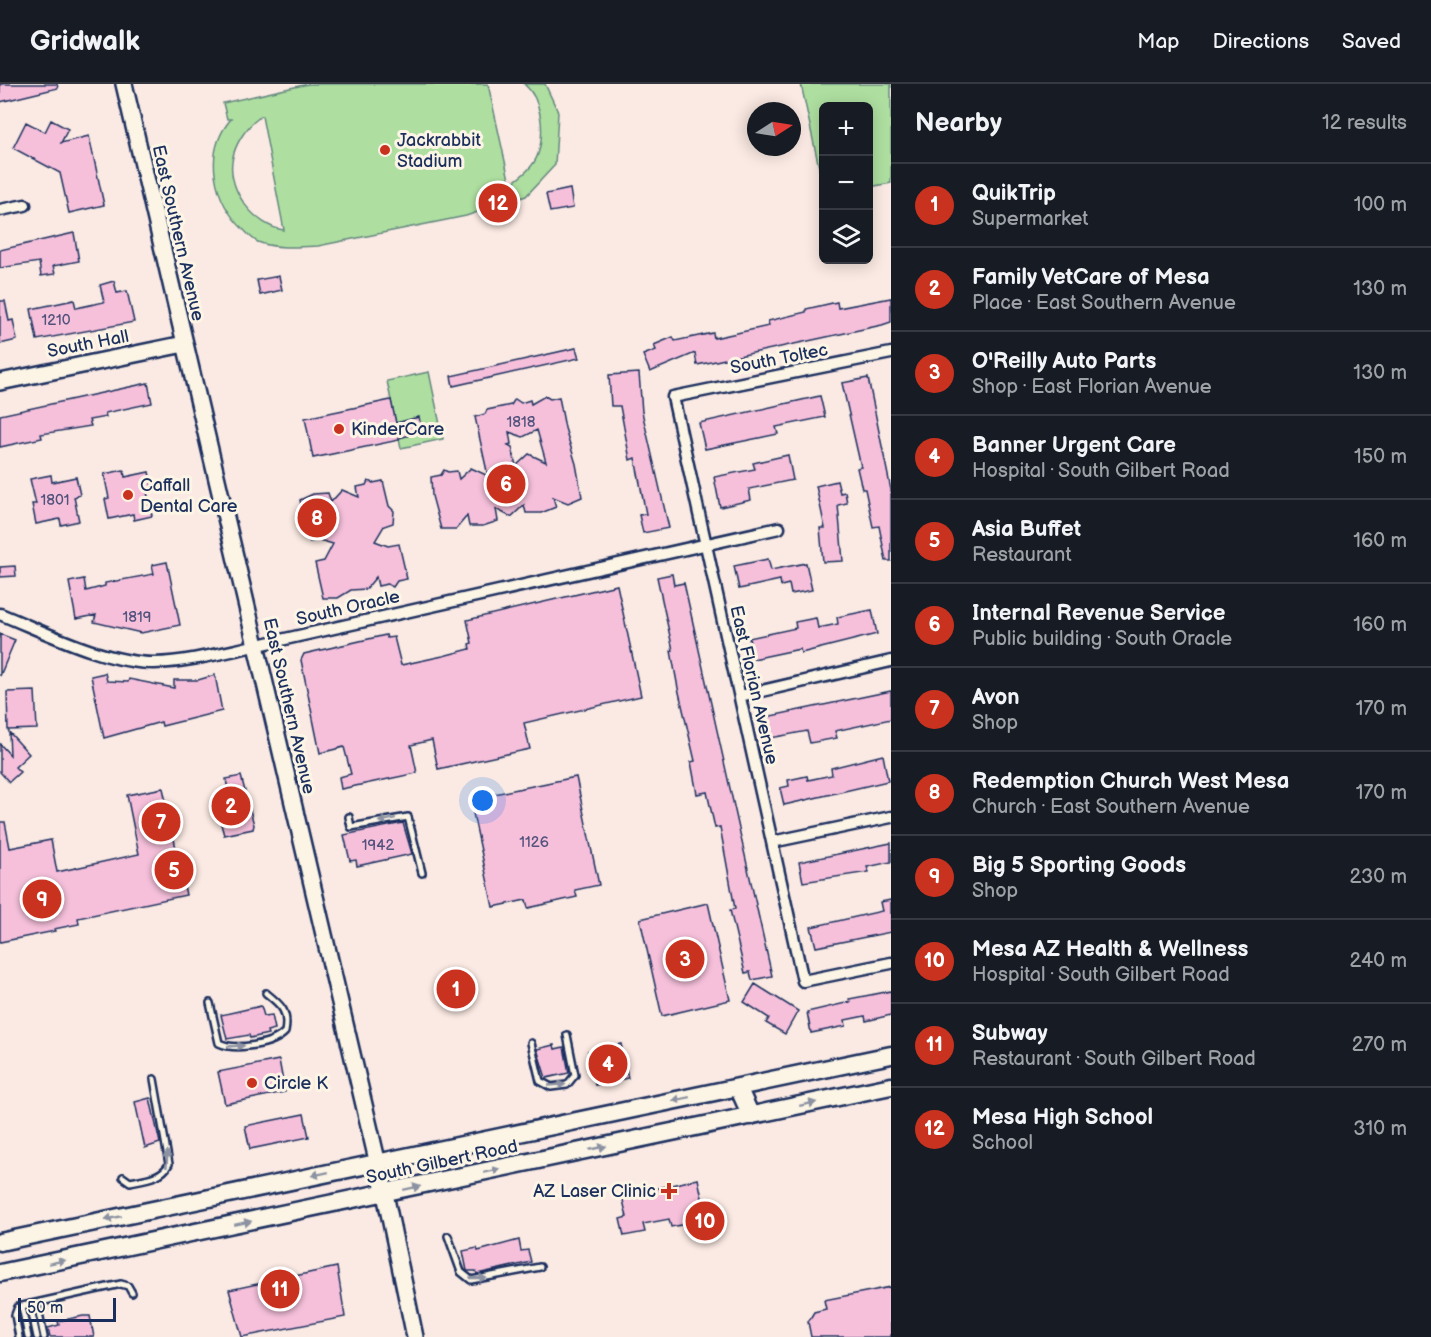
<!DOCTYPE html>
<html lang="en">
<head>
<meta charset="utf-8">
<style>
  body { margin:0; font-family:"Balsamiq Sans",sans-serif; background:#20242c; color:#f1f3f6 }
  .controls { position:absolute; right:18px; top:18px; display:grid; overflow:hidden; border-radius:9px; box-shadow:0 3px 15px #0003 }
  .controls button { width:54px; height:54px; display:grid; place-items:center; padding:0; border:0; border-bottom:2px solid #363941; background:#171b24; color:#f1f3f6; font:30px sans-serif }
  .compass { position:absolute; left:747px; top:18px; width:54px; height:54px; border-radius:50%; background:#171b24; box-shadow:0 3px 15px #0003; rotate:78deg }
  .scale { position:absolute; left:18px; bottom:15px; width:98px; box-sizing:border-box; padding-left:6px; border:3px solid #1b2f5e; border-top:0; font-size:16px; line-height:21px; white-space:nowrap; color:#1b2f5e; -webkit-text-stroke:4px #fcf5e5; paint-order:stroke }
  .you { position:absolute; left:483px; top:717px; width:21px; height:21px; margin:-15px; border:4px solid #fff; border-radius:50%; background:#1a73e8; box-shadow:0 0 0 9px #1a73e833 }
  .badge { display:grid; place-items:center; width:39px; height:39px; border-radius:50%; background:#c8321e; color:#fff; font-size:20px; font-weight:700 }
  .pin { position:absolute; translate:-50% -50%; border:3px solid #fff; box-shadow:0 2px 6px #0006 }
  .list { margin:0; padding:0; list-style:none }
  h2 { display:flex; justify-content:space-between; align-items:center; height:78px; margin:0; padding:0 24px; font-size:26px }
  h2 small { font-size:20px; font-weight:400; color:#9ea1a6 }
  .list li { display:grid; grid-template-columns:39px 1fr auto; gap:18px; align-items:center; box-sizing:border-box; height:84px; padding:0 24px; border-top:2px solid #363941 }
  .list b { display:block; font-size:22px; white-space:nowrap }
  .list p { margin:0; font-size:20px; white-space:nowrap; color:#9ea1a6 }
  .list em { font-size:20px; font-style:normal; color:#9ea1a6 }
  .icon { flex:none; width:33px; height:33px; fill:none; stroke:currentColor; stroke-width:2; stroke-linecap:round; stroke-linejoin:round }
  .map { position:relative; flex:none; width:891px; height:1253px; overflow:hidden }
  header { display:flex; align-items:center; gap:36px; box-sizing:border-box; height:84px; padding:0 30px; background:#171b24; border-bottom:2px solid #363941 }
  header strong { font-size:28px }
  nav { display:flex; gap:33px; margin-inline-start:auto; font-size:21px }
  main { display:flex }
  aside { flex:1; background:#171b24 }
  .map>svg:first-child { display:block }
  .green { fill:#aedfa0; stroke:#64877f; stroke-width:1.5; fill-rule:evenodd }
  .building { fill:#f6c0db; stroke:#1b2f5e; stroke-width:1.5; fill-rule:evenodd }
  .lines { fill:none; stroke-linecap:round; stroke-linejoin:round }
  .lane-casing { stroke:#1b2f5e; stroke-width:10 }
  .street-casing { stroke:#1b2f5e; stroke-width:15 }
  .secondary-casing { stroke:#1b2f5e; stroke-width:20 }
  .primary-casing { stroke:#1b2f5e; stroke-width:21 }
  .lane { stroke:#fcf5e5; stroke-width:5 }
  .street { stroke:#fcf5e5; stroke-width:10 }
  .secondary { stroke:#fcf5e5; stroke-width:15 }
  .primary { stroke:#fcf5e5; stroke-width:16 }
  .oneway { fill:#8c92a2 }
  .poi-dot { fill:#c8321e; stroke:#fcf5e5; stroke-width:2 }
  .labels { text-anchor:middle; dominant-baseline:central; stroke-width:6; stroke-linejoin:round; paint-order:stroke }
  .number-label { font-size:15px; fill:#52537d }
  .poi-label { font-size:18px; fill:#1b2f5e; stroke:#fcf5e5; text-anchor:start }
  .street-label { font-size:18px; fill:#1b2f5e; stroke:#fcf5e5 }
</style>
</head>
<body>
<header>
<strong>Gridwalk</strong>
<nav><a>Map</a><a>Directions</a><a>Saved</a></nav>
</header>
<main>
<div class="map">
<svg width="891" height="1253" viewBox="0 0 891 1253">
  <rect width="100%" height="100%" fill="#fbeae3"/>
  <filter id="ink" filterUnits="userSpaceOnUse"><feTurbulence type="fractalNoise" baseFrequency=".0167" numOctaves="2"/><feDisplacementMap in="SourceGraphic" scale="12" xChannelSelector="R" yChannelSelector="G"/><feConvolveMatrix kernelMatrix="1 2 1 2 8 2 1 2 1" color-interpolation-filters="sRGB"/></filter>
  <g filter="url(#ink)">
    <!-- green -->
    <path class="green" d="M308 0H488L510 100C521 93 534 83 538 70 545 48 542 15 524 0H545L558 28 555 81 526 112 466 132 318 162C300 163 275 165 258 158 253 156 248 150 244 146 214 118 202 69 231 35H227L223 19ZM261 32H262L284 146C255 142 228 107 232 78 234 60 247 42 261 32Z
      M801 0H891V99L869 103 868 22H824L823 102Z
      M429 288 443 355 401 364 387 297Z"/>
    <!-- building -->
    <path class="building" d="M0 0H57L58 4 0 18Z
      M51 36 68 45 61 59 89 52 104 121 69 129 60 89 13 64 26 38 45 48Z
      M570 105 573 124 550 128 546 110Z
      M74 149 79 177 53 182 55 190 41 192 39 178 0 184V166Z
      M279 192 282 206 260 211 257 196Z
      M114 197 117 209 127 207 134 238 37 256 31 225 74 216 76 224 104 218 100 201Z
      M891 214V238L882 241 697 281 695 269 650 288 643 271 656 266 654 261 673 253 675 257 713 249 714 254 769 242 768 237 806 228V225L837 218 838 224Z
      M0 217H5L9 237 13 236 17 256 0 260Z
      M576 264 579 274 453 302 451 292Z
      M639 289 642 328 669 444 643 449 639 431 646 430 635 374 630 376 620 322H611L609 291Z
      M868 294 891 406V477H886L879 442 873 443 865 405H862L857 384 861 383 842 299Z
      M148 299 152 319 105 329 106 333 89 336 91 342 41 350 42 354 0 363V331Z
      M545 312 550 315 559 313 565 344 576 380 582 413 568 419 553 413 556 423 541 429H526L524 421 511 433 496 425 498 437 483 442H469L467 432 456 445H441L432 412 431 393 441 391 444 386 448 388 457 387 459 395 471 384 488 392 475 333 485 330 487 326 511 321 515 315 521 319 530 316 531 320ZM537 346 546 378 529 370 516 382 512 363 508 361 511 360 509 348 523 353Z
      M820 312 825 333 776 343 778 350 705 365 699 339Z
      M391 316 396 339 419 333 422 348 399 354V356L313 374 305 334Z
      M788 371 793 396 749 405 751 416 720 423 714 393 755 385 753 379Z
      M124 386 125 393 149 388 153 406 147 408 152 432 134 436 133 430 109 435 105 415 109 414 104 390Z
      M51 391 52 398 76 393 80 411 74 413 79 437 61 441 60 435 36 440 32 420H36L30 395Z
      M368 397 373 399 383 397 389 422 394 427 393 439 384 442 375 457 388 462 399 460 407 495 397 497 393 503 387 500 378 502 376 493 366 505 351 506 338 514H323L315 479 324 477 333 460 319 456 310 458 305 448 306 442 300 416 313 410 328 409 331 418 342 406 359 413 357 403 366 401Z
      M837 397 840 409 845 408 847 419 838 421 843 477 823 478 820 444H825L816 402Z
      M768 475 771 486 806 479 812 506 791 510 789 500 781 502 780 496 739 505 734 482Z
      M167 478 180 541 141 549 94 538 96 531 76 535 69 498 84 495 86 507 105 502V499L154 490 152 481Z
      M15 482 16 492 0 493V483Z
      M672 490 674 501 684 499 772 892 752 896 750 888 745 889 730 826 735 825 720 743 715 744 707 708 697 710 691 678 695 677 678 604 671 567 673 566 657 493Z
      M617 501 641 612 524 639 530 665 438 685 432 656 411 661 417 689 341 705 339 693 351 690 344 663 320 669 301 576 304 570 386 551 387 554 394 553 401 581 443 572 470 565 469 560 472 559 467 536Z
      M872 526 877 550 801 569 800 565 753 575 749 554 796 544 795 538 816 534 818 544 838 540 837 533Z
      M0 550 15 556 0 592Z
      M105 589 107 597 128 598 129 595 174 604V596H198L215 591 222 627 162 642 161 638 104 654 91 592Z
      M35 607 37 645 8 646 7 608Z
      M891 607V635L835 647 837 654 810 659 807 647 771 654 766 633Z
      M9 648 29 670 15 683 20 688 9 698 0 688V660L10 671Z
      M883 671 888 697 784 721 780 704 789 702 788 696 807 692 808 696 832 691 831 684Z
      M241 692 254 741 253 745 224 751 214 715 229 712 226 695Z
      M576 693 599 801 575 806 577 813 528 824 526 816 493 823 470 715Z
      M163 704 186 811 78 834 79 840 54 845 55 847 0 858V738H5L10 764 51 756 57 788 139 770 127 711Z
      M403 739 412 770 357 782 356 776 350 777 344 751Z
      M891 759V778L867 783 869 788 803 798 799 778Z
      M891 816V848L816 863 811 843 882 827 880 818Z
      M708 819 730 916 662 932 640 835Z
      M755 900 798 927 785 950 766 939 769 934 744 918Z
      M891 907V931L866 937 865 932 845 936 846 942 811 949 807 928 850 918 849 915Z
      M261 922 264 932 272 931 275 945 267 947 268 950 250 954 249 951 227 955 221 931Z
      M621 960 628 994 595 1001 588 967Z
      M554 961 555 965 564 963 569 989 546 994 537 965Z
      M279 976 285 1008 225 1020 218 988Z
      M150 1014 160 1059 145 1064 135 1018Z
      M304 1030 309 1053 250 1065 245 1042Z
      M698 1095 704 1123 713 1121 718 1145 694 1150 692 1139 671 1143 669 1135 643 1140 645 1148 624 1152 620 1135 627 1133 622 1112Z
      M519 1156 521 1167 528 1166 531 1178 477 1190 476 1187H467L463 1167 477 1164 478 1167Z
      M337 1183 345 1233 242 1253 229 1206Z
      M891 1203V1253H811L808 1238 814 1228 826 1225 824 1216Z
      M83 1232H90L94 1253H50L48 1244 59 1241 58 1237Z"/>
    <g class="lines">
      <!-- lane casing -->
      <g class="lane-casing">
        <path id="lane" d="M349 733 351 743 408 733 422 789
          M210 919 219 959C235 967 273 961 285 948 289 927 281 921 266 909
          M531 959 540 997 551 1003 567 1001 575 991 567 951
          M123 1093 130 1098C144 1095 162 1094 169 1080L154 995
          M448 1152 461 1188 471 1196 540 1183
          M37 1219 44 1253
          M30 1220 37 1253
          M22 1222 28 1253
          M19 1253 15 1231 18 1223 121 1200 128 1202 132 1209"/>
      </g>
      <!-- street casing -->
      <g class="street-casing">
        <path id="street" d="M0 126 25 121
          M891 269 673 313 803 897 891 879
          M0 530C45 548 105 579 154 579 188 578 221 569 254 562L779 444
          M740 612 891 577
          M772 758 891 733"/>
      </g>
      <!-- secondary casing -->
      <g class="secondary-casing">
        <path id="secondary" d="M124 0 385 1110 415 1253
          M0 298 184 260"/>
      </g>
      <!-- primary casing -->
      <g class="primary-casing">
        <path id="primary" d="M738 1003 751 1032
          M0 1158 891 971
          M0 1189 891 1002"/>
      </g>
      <!-- lane -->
      <use href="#lane" class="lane"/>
      <!-- street -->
      <use href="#street" class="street"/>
      <!-- secondary -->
      <use href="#secondary" class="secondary"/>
      <!-- primary -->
      <use href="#primary" class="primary"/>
    </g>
    <!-- one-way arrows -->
    <defs><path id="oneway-solid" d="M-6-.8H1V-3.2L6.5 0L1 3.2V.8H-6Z" transform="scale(1.5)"/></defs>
    <g class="oneway">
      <use href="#oneway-solid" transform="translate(387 736) rotate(168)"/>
      <use href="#oneway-solid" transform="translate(236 962) rotate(-3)"/>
      <use href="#oneway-solid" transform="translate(557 1001) rotate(-3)"/>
      <use href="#oneway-solid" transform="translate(681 1015) rotate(168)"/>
      <use href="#oneway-solid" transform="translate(808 1020) rotate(-12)"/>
      <use href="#oneway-solid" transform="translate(598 1064) rotate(-12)"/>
      <use href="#oneway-solid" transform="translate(167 1075) rotate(-86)"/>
      <use href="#oneway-solid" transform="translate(492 1087) rotate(-12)"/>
      <use href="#oneway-solid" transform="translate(320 1090) rotate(168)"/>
      <use href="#oneway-solid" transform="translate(412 1104) rotate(-12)"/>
      <use href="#oneway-solid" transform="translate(113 1134) rotate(168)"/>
      <use href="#oneway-solid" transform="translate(243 1139) rotate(-12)"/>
      <use href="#oneway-solid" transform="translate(57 1178) rotate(-12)"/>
      <use href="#oneway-solid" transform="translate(478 1194)"/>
    </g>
  </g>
  <!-- markers -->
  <g class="poi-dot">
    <circle cx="385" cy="66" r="6"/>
    <circle cx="339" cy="345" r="6"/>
    <circle cx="128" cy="411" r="6"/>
    <circle cx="252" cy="999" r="6"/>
    <path d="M666 1098h6v6h6v6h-6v6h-6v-6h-6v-6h6z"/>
  </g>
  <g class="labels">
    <!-- number labels -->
    <g class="number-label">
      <text x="56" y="236">1210</text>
      <text x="521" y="338">1818</text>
      <text x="55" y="416">1801</text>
      <text x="137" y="533">1819</text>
      <text x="534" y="758">1126</text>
      <text x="378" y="761">1942</text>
    </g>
    <!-- poi labels -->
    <g class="poi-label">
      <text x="397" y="56">Jackrabbit<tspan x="397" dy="21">Stadium</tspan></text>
      <text x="351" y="345">KinderCare</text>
      <text x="140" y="401">Caffall<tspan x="140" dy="21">Dental Care</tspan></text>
      <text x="264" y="999">Circle K</text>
      <text x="656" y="1107" text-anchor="end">AZ Laser Clinic</text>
    </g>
    <!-- street labels -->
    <g class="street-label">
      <text transform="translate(178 149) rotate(77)">East Southern Avenue</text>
      <text transform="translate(88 260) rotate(-11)">South Hall</text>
      <text transform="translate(779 275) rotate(-11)">South Toltec</text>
      <text transform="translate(348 524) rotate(-13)">South Oracle</text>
      <text transform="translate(754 601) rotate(77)">East Florian Avenue</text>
      <text transform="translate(289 622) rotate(77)">East Southern Avenue</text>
      <text transform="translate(442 1078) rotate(-12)">South Gilbert Road</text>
    </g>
  </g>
</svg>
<div class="controls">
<button>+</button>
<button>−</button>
<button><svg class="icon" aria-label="layers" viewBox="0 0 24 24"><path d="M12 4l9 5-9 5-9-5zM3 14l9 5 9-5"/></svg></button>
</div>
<svg class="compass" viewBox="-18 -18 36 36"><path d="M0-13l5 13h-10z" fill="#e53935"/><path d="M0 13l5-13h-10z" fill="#9ea1a6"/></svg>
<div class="scale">50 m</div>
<div class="you"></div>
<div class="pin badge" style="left:456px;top:905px">1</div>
<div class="pin badge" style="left:231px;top:722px">2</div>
<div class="pin badge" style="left:685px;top:875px">3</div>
<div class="pin badge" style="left:608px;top:980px">4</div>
<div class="pin badge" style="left:174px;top:786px">5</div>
<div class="pin badge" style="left:506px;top:400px">6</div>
<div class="pin badge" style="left:161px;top:738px">7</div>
<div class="pin badge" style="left:317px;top:434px">8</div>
<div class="pin badge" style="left:42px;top:815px">9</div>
<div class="pin badge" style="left:705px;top:1137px">10</div>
<div class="pin badge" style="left:280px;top:1205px">11</div>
<div class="pin badge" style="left:498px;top:119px">12</div>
</div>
<aside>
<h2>Nearby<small>12 results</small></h2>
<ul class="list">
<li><span class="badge">1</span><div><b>QuikTrip</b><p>Supermarket</p></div><em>100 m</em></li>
<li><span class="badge">2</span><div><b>Family VetCare of Mesa</b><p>Place · East Southern Avenue</p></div><em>130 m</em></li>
<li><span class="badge">3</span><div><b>O'Reilly Auto Parts</b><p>Shop · East Florian Avenue</p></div><em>130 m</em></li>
<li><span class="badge">4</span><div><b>Banner Urgent Care</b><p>Hospital · South Gilbert Road</p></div><em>150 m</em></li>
<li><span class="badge">5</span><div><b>Asia Buffet</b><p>Restaurant</p></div><em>160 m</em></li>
<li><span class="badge">6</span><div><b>Internal Revenue Service</b><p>Public building · South Oracle</p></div><em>160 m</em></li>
<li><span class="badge">7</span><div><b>Avon</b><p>Shop</p></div><em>170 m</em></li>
<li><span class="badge">8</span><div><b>Redemption Church West Mesa</b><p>Church · East Southern Avenue</p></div><em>170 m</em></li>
<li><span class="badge">9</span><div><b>Big 5 Sporting Goods</b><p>Shop</p></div><em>230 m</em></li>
<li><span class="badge">10</span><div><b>Mesa AZ Health &amp; Wellness</b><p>Hospital · South Gilbert Road</p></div><em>240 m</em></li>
<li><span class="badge">11</span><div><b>Subway</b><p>Restaurant · South Gilbert Road</p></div><em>270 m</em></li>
<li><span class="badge">12</span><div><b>Mesa High School</b><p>School</p></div><em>310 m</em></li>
</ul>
</aside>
</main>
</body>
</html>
